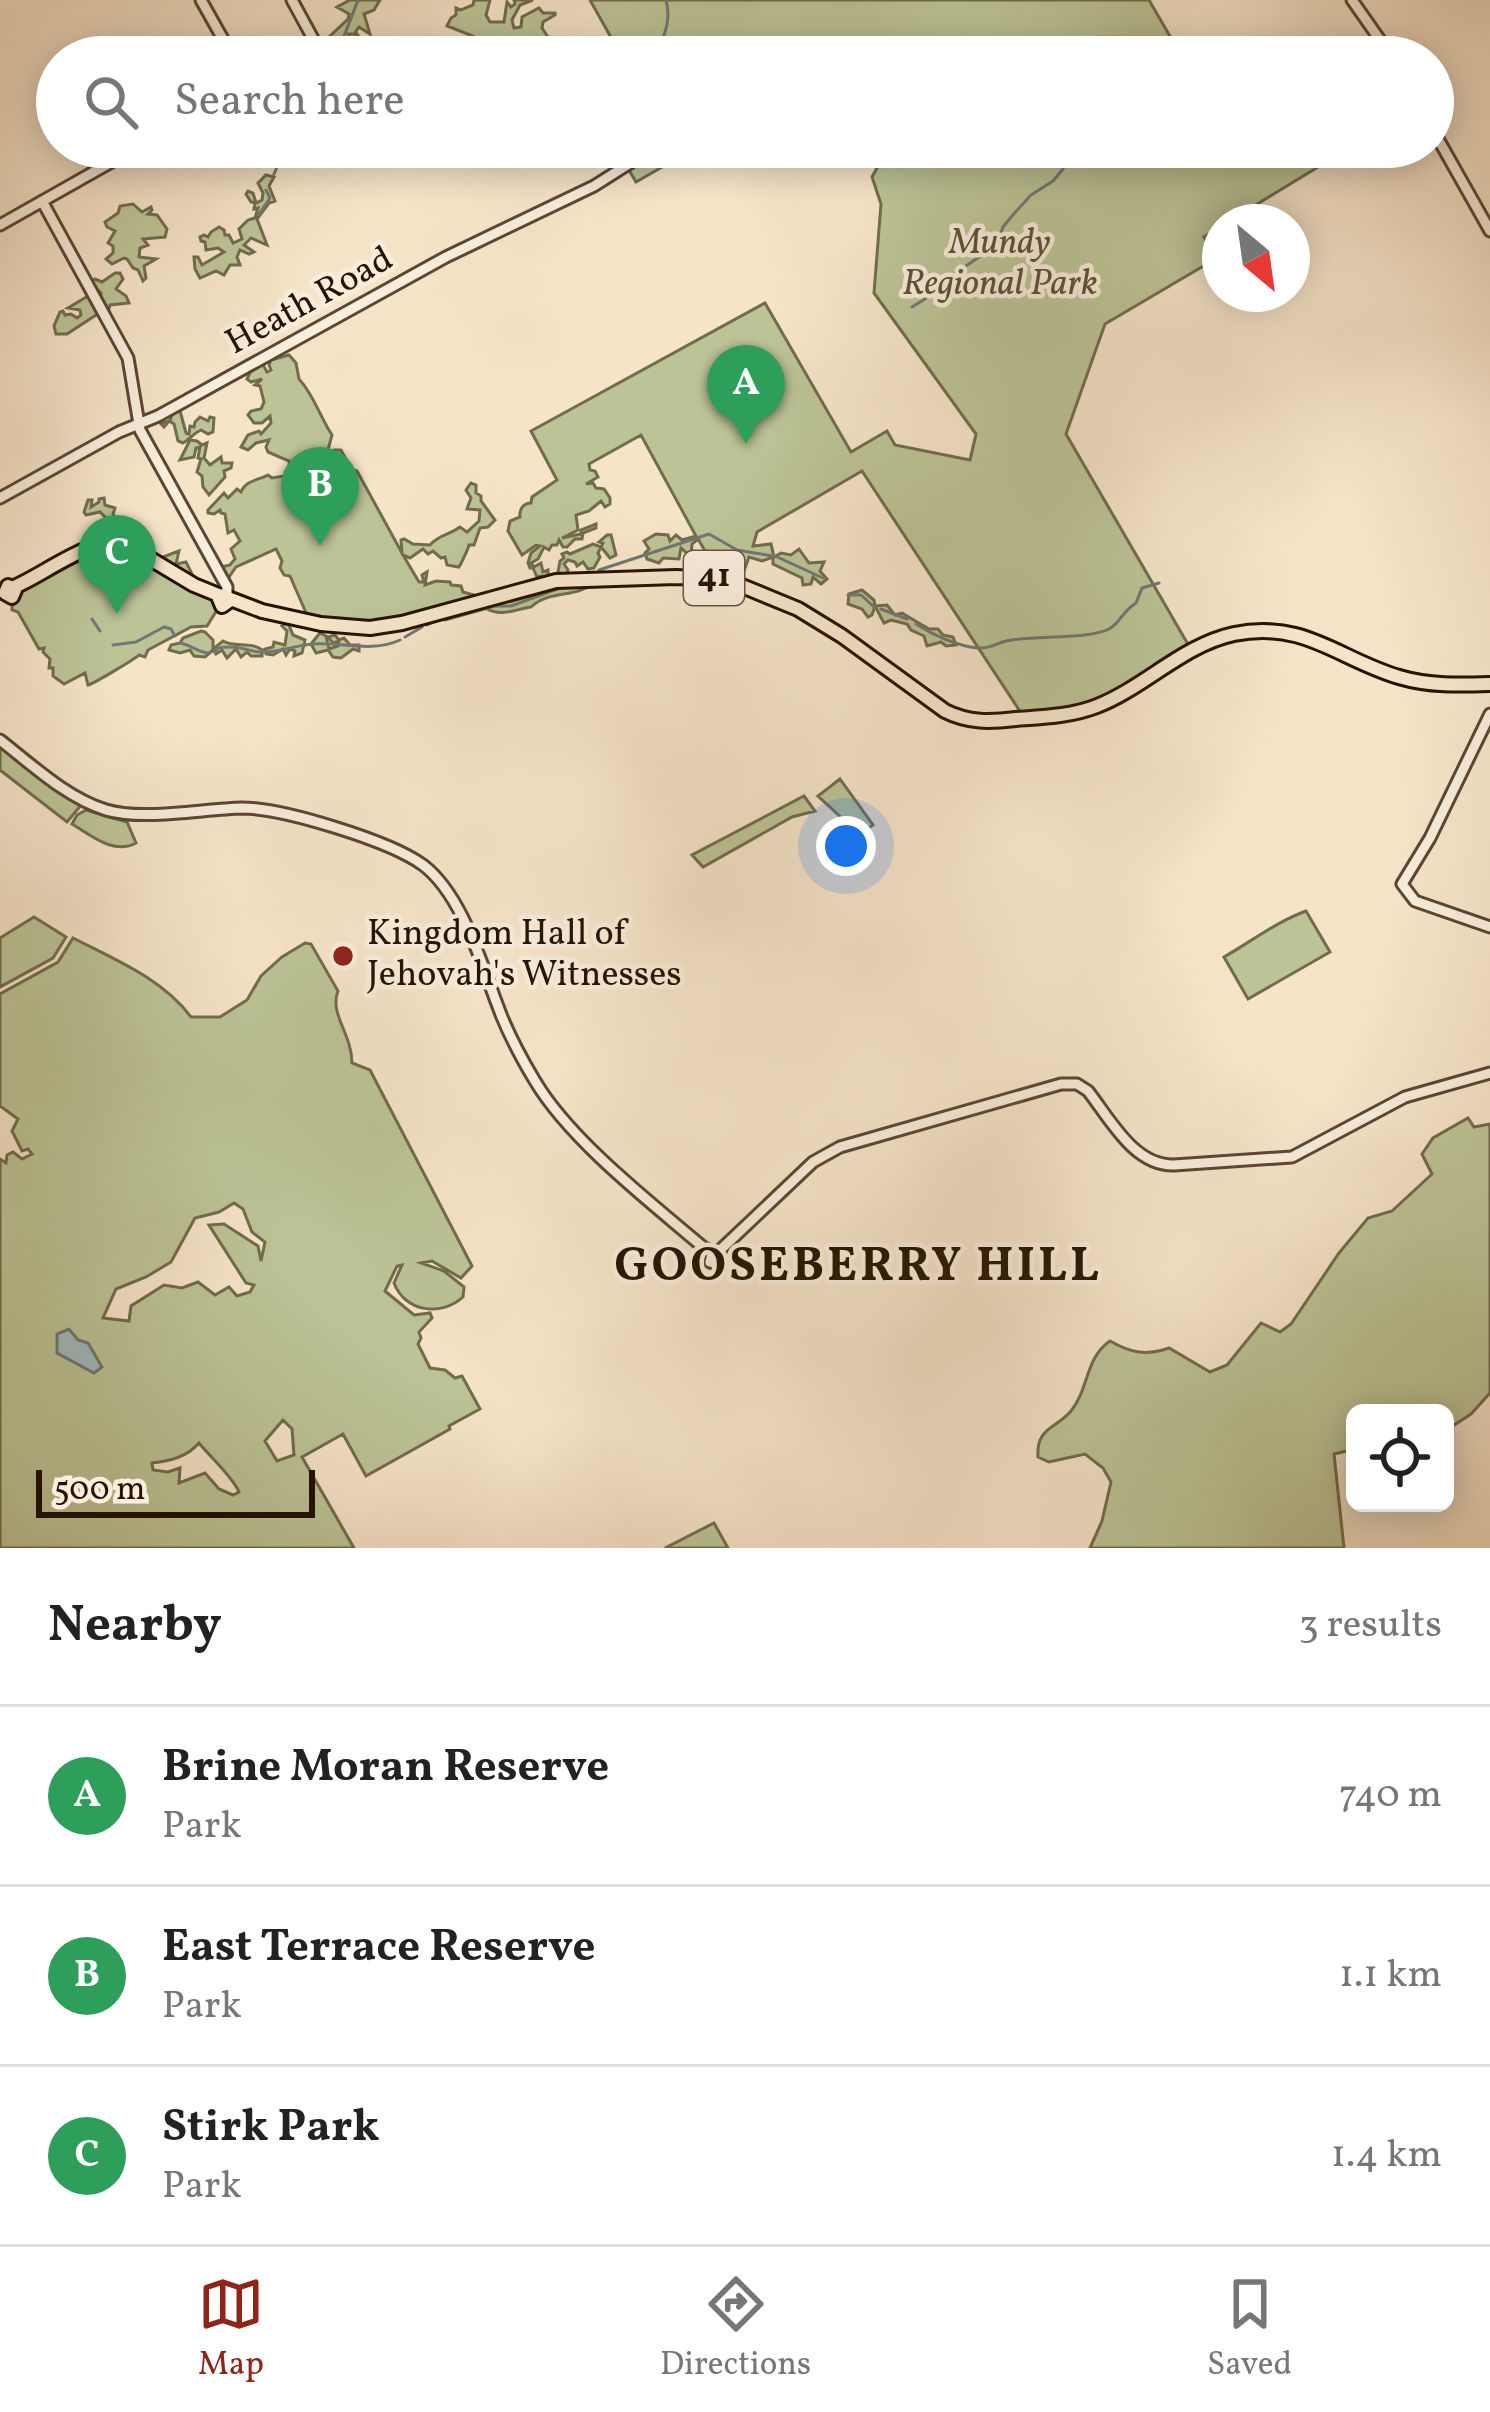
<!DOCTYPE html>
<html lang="en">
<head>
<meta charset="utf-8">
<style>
  body { margin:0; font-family:Vollkorn,serif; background:#f2f2f2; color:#222 }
  .controls { position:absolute; right:36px; bottom:36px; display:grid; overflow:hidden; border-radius:18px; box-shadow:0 6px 30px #0003 }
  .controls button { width:108px; height:108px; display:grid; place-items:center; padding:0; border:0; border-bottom:3px solid #e0e0e0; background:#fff; color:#222; font:60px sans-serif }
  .compass { position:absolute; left:1202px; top:204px; width:108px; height:108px; border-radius:50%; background:#fff; box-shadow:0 6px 30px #0003; rotate:151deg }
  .scale { position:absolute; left:36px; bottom:30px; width:279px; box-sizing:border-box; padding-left:12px; border:6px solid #261301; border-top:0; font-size:33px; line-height:42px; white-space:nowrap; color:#261301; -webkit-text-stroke:9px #f9eddc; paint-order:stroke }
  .you { position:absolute; left:846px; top:846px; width:42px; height:42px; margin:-30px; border:9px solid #fff; border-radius:50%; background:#1a73e8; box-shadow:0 0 0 18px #1a73e833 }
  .badge { display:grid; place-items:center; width:78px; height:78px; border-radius:50%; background:#8f2418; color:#fff; font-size:39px; font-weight:700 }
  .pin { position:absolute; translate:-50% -99px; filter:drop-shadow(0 3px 6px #0008) }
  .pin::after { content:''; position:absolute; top:63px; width:42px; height:36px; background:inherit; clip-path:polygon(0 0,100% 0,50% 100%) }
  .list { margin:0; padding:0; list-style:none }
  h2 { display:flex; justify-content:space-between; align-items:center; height:156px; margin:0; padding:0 48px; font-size:51px }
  h2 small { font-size:39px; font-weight:400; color:#767676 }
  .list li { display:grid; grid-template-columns:78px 1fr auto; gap:36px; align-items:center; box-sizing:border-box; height:180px; padding:0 48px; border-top:3px solid #e0e0e0 }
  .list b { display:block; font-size:45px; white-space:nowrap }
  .list p { margin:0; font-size:39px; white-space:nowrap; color:#767676 }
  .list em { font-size:39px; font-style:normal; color:#767676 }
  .icon { flex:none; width:66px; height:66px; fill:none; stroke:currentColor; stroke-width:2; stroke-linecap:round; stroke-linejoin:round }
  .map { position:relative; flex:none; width:1490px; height:1548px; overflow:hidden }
  .search { position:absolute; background:#fff; box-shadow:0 6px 30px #0003; left:36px; right:36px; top:36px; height:132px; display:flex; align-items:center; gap:30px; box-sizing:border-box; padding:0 42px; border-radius:66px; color:#767676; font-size:45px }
  .sheet { height:696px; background:#fff }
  nav { display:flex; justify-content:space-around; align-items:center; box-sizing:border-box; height:168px; border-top:3px solid #e0e0e0; background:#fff; font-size:33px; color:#767676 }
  nav a { display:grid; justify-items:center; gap:6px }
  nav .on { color:#8f2418 }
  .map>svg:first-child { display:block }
  .green { fill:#bcc497; stroke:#716c4c; stroke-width:3; fill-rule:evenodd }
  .water { fill:#9fbcbe; stroke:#6f7872; stroke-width:3 }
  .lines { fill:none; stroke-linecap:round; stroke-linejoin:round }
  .stream { stroke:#6f7872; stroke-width:3 }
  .minor-casing { stroke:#5a4733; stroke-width:15 }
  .major-casing { stroke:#261301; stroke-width:18 }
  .minor { stroke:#f9eddc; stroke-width:9 }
  .major { stroke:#f6e4c9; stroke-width:12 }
  .poi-dot { fill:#8f2418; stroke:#f9eddc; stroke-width:4.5 }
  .labels { text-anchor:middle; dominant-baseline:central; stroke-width:9; stroke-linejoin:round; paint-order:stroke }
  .shield { fill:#f9eddc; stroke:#655443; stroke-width:3 }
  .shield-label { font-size:33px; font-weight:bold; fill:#261301 }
  .park-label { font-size:36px; font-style:italic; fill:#5a5136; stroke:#f9eddc }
  .street-label { font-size:36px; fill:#261301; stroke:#f9eddc }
  .poi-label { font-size:36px; fill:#261301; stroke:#f9eddc; text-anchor:start }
  .district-label { font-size:48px; font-weight:bold; letter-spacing:3px; fill:#261301; stroke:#f9eddc }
</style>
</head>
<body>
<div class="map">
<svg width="1490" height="1548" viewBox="0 0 1490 1548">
  <rect width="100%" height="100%" fill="#f6e4c9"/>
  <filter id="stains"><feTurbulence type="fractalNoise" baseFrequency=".00167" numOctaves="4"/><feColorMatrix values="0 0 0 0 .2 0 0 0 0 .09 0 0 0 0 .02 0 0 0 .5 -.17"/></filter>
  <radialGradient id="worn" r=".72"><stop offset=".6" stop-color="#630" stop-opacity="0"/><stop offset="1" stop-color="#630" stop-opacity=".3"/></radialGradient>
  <!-- green -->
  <path class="green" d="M350 0H380L374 10 364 14 370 34 359 27 354 34H348L351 41 357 34 360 38 353 44 356 50 350 57H326L328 38 348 19 349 14 337 7Z
    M474 0H490L486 15 490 22H504L507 2 511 7 515 4 514 0H533L520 5 512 20 514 28 521 27 522 17 539 8 543 13H555V15L543 22 542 28 548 37 555 39 561 47 572 42V47L562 53 561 57H554L557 50 541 39 522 49 515 45 501 47 502 52 498 54 473 36 447 26 451 18 456 15V8L461 10 473 5Z
    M590 0H1149L1182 57H622Z
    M651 147H697L636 182 626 165Z
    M883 147H1306L1318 167 1228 222H1220V227L1204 237 1217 258 1105 324 1066 434 1189 646 1098 701 1099 706 1025 719 862 471 757 532 753 546 771 544 774 557 781 553 791 555 799 549 809 563 824 562 820 571 827 579 821 584 813 577 811 584 803 585 802 578 773 564V557L762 561 749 557 741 579 717 571 698 539 692 544 691 557 681 548 679 559 663 558 659 563 647 559 645 553 649 549 644 541 656 534 668 535 670 541 676 535 682 540 696 536 641 435 589 464 590 470 595 471 598 477 586 484 593 483 596 488 604 489 610 498V504L605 507 601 501 589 511 576 515 578 530 562 538 581 534V530L596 524V528L583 533 582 539H575L567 547H563L559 540 557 545H552L549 550 544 547 538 559 531 563 534 567 541 563 543 572 548 570V579L543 581 541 576 537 577 533 568H530L528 563 531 553 540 546 536 545 522 555 508 531 510 521 520 517C519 510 523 503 531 503L532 497 557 480 531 431 765 303 851 452 887 431 895 445 970 460 976 434 874 293 881 204 872 177 882 159Z
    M266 175 274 177 269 186 275 201 269 203 257 219 267 245 251 238 244 245 254 252 249 254 240 250 237 257 240 265H230L224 275 216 271 200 278 195 269 194 257H198L202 265 224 252 218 248 206 250 205 242 201 241 200 237 204 235 208 237 211 232 219 227 224 230 225 235H229L233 243 242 239 239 229 248 220 255 218 258 208 254 209 255 203 251 202 246 194 248 191 253 193 256 203 262 200 263 193 258 183Z
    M133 204 142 212 151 207 152 210 148 214 157 215 167 229 165 237 143 239 148 245 140 248 139 257 156 259 144 266 146 278 143 281 138 270 133 268 127 259 124 258 112 264 106 259 113 253V246L108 243 115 231 107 227 105 222 118 213 120 206Z
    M115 273H120L123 279 116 289 126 296 129 303 110 305 108 312 101 302V293L90 282 95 279 102 282Z
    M88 296 99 313 67 334H56L54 326 60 312 63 311 65 315 71 314 77 318 81 315 80 310 68 308Z
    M289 355 296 363 299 379C314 395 320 417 332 435L326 457 334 450H341L351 469 357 471 402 553 401 540 404 539 413 544 430 545C440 534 448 536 460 527L467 532 479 521 480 510 467 509 471 498 466 490 471 483 476 485V493L481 496V501L495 520 488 527 480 528 474 545H469C469 547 461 564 459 567L447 565 445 557 441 558 433 551 428 554 423 549 410 558 403 555 419 582H424L422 575 427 572 425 585 436 581 450 582 451 585 461 586 463 592 477 596 459 605 362 627 307 615 290 576 284 575 280 568 282 561 276 549 236 567 229 577 222 573V567L230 565 235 559 231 549 240 541 234 530 228 533 225 514 221 513 220 510 214 514 208 513V510L224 493 228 498 237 489 241 492C246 480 259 480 268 475L272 478 290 475 289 461 268 452 266 447 269 440 256 443 248 450 241 447 248 435 259 431 261 434 271 423 270 416 262 423H254L248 415 251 411 261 409 264 402 260 386 255 385 262 379 251 382 247 379 253 366 261 361 267 372 271 370 269 365 271 360Z
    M179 407 186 433 189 434 190 426 194 427 195 422 200 417 208 421 210 417 214 418 213 432 208 434 201 430C192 434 189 440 183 443L178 441 174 424 169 421 164 427 160 423 170 421 173 411Z
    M190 440 197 441 202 445 207 443 204 458 210 465 221 457 222 463H232L231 468 224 471 225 477 209 495 203 487 202 476 197 472 201 459 198 458 200 447 196 448 194 457 180 460Z
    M104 498 105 505 115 508 113 514 117 520 126 523 122 532 107 538 108 533 102 525 108 520 100 512 86 515 84 512 88 500H92L91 507 99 502V499Z
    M607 535H611L616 555 610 558 601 547 598 553 600 557 594 568 588 569 583 562 577 566 575 562 568 560 564 564 568 570 566 576 558 572 560 561 564 558 562 554 567 552 570 554 593 544 601 547 603 543 599 542Z
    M107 542 158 559 179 551 176 564 186 562 192 574 187 575 175 564 169 566 218 601 217 610 207 626 191 627 148 650 145 657 139 655C135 659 93 684 88 685L85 673 64 684 53 676V668H49L50 659 43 652 44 648 39 649 18 612 12 610V597Z
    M593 584C574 598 549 590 531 607 516 609 502 617 487 609 506 586 563 586 593 584Z
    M862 590 874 600 875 606 887 605 895 615 902 613 929 629H938L943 635 953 637 956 645 946 646 941 642 927 646 924 636 911 630 907 624 891 620 884 623 875 606 872 615 868 617 862 609 848 604 849 594Z
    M288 623 293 635 305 640 302 653 294 656 295 651 290 649 286 655 283 649 273 655 266 654 265 649 273 647 274 642 285 645 287 631 282 626Z
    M201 631 205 632 213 640V649L223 641C234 648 251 641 262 650V656H251L247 652 241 657 236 649 227 658 222 650 216 654 213 650 205 657 194 656 190 650 180 653 169 650 171 645 180 643 183 638Z
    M320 633 326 636 329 649 338 646 339 641 333 643 328 637 335 635 339 640 344 638 350 645H359V651L353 649 341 658 333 657 328 650 316 653 311 644Z
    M0 745 82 804 67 822 0 770Z
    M840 779 873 825 863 832 856 831 818 796Z
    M804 796 815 811 792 817 703 867 692 855Z
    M86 810 127 822 136 843C114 855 92 836 72 824L77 815Z
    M1306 911 1330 952 1248 999 1224 957C1252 941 1276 922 1306 911Z
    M34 917 66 937 53 958 0 987V938Z
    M73 938C114 959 163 979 191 1017H220L247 1000 261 976 282 957 305 943 311 944 338 991C329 1014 352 1034 352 1063L370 1070 472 1266 461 1278 432 1261 421 1263 444 1271 464 1287 463 1297C441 1317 405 1312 394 1283L402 1265 397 1266 385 1291 414 1315 430 1313 432 1318 419 1332 421 1338 418 1344 430 1368 445 1370 455 1378 462 1376 480 1409 449 1426 450 1429 366 1476 343 1434 302 1457 354 1548H0V1159L6 1163 7 1155 13 1152 22 1159 32 1154 28 1149 22 1151 12 1131 18 1119 0 1106V994L58 962ZM234 1203 243 1209 252 1232 265 1242 261 1261 258 1246 224 1224 209 1225 246 1283 254 1285 250 1292 237 1296 229 1287 215 1295 198 1282 182 1288 164 1285 131 1306 129 1321 103 1318 116 1289 146 1277 171 1262 195 1218 219 1212ZM283 1420 292 1429 294 1455 277 1461 265 1441ZM199 1443C211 1458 232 1476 239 1492L233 1495 219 1489 205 1473 179 1483 180 1468 168 1472 153 1470 152 1463C170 1461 187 1457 199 1443Z
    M1468 1118 1474 1127 1490 1124V1393L1471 1414 1445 1431V1413H1355V1449L1334 1454 1344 1548H1090L1102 1521 1111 1482 1103 1468 1085 1454 1049 1462 1038 1457C1036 1427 1056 1429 1071 1411 1089 1389 1085 1358 1110 1341 1131 1353 1146 1356 1169 1348L1210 1372 1227 1365 1261 1323 1280 1332 1291 1324 1339 1253 1368 1218 1392 1211 1432 1174 1422 1154 1433 1138Z
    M714 1523 728 1548H665Z"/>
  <!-- water -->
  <path class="water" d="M69 1329 78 1340 88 1343 102 1367 94 1373 57 1353V1334Z"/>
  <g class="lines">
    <!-- stream -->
    <path class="stream" d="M336 57 358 0
      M656 57C663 37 672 22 666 0
      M1066 167 1085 147
      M274 174 286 147
      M259 214 270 198 266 190
      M912 307 925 299 940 283 996 246 1003 227 1012 216 1031 195 1053 181 1063 169
      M775 556 823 578
      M599 570 709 534 737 550 773 556
      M848 595H861L875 608
      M881 609 907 619
      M92 619 100 631
      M445 620 495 606H511L563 587
      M916 624C933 635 957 646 978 648 989 649 995 644 1006 641 1033 635 1087 640 1109 629 1119 624 1122 612 1136 603L1142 588 1159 583
      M427 625 436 621
      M405 637 422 627
      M180 643C192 645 200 654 210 653
      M113 645 136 642 164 627 171 629 175 636
      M215 652 218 648C239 644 250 653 264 652 280 652 297 645 313 644 342 642 372 653 400 640"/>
    <!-- minor casing -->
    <g class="minor-casing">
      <path id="minor" d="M201 0 233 57
        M292 0 323 57
        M1352 0 1392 57
        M1433 130 1490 231
        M42 201 128 358 140 430 227 587V597
        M0 225 138 147
        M0 498 119 432 158 416 446 257 594 186 646 153
        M1490 714 1430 838 1402 884 1415 901 1490 927
        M0 740C32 765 67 798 106 810 142 821 203 809 242 808 283 808 390 841 423 865 464 896 483 970 502 1017 511 1039 523 1061 535 1081 570 1140 650 1202 703 1247L714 1253
        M712 1254 719 1256 717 1264 710 1262Z
        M716 1254 813 1162 840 1147 1061 1084H1077L1088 1091C1110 1119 1134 1166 1174 1165L1292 1157 1405 1097 1490 1073"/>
    </g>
    <!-- major casing -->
    <g class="major-casing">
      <path id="major" d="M8 586 15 590 12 597 5 593Z
        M14 587C45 574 90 537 124 543L194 585 221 596
        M224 595 229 601 222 606 219 599Z
        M228 598 262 611 321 624 370 628 402 623 556 581 676 577 718 579 742 586 798 609 842 636 945 711C969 723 990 722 1016 719 1043 717 1072 716 1097 706 1145 687 1183 645 1234 634 1305 620 1338 659 1399 677 1429 686 1459 685 1490 684"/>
    </g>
    <!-- minor -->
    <use href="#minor" class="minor"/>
    <!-- major -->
    <use href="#major" class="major"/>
  </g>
  <!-- markers -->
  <circle class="poi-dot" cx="343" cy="956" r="12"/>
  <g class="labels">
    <!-- shield labels -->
    <rect class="shield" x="684" y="551" width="60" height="54" rx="9"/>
    <g class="shield-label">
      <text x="714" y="578">41</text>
    </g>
    <!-- park labels -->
    <g class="park-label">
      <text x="1000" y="244">Mundy<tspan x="1000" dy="41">Regional Park</tspan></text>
    </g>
    <!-- street labels -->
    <g class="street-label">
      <text transform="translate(310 302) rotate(-29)">Heath Road</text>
    </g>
    <!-- poi labels -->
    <g class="poi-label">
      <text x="367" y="935">Kingdom Hall of<tspan x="367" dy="41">Jehovah's Witnesses</tspan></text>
    </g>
    <!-- district labels -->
    <g class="district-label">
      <text x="858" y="1267">GOOSEBERRY HILL</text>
    </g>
  </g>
  <rect width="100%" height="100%" filter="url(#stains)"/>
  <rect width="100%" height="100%" fill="url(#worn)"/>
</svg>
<div class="controls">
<button><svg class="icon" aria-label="locate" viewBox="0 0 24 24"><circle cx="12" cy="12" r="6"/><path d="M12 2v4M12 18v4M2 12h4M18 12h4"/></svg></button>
</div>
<svg class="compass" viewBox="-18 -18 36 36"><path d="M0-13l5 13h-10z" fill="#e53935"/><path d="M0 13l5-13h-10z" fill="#767676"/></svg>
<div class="scale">500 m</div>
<div class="you"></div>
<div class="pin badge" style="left:746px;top:444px;background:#2e9e5b">A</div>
<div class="pin badge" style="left:320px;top:546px;background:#2e9e5b">B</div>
<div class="pin badge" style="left:117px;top:614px;background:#2e9e5b">C</div>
<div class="search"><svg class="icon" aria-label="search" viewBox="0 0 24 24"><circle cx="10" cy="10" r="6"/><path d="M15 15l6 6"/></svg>Search here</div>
</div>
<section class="sheet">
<h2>Nearby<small>3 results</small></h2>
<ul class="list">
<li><span class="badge" style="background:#2e9e5b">A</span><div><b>Brine Moran Reserve</b><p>Park</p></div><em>740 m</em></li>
<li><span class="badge" style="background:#2e9e5b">B</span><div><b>East Terrace Reserve</b><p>Park</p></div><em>1.1 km</em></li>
<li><span class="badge" style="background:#2e9e5b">C</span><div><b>Stirk Park</b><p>Park</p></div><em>1.4 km</em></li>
</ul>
</section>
<nav>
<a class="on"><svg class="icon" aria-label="map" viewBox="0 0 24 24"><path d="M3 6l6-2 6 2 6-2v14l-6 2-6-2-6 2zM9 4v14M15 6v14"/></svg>Map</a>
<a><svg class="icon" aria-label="directions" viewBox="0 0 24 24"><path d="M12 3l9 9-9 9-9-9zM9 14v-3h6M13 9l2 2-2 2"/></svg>Directions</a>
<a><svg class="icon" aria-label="saved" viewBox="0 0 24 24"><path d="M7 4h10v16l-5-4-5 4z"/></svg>Saved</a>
</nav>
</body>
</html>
